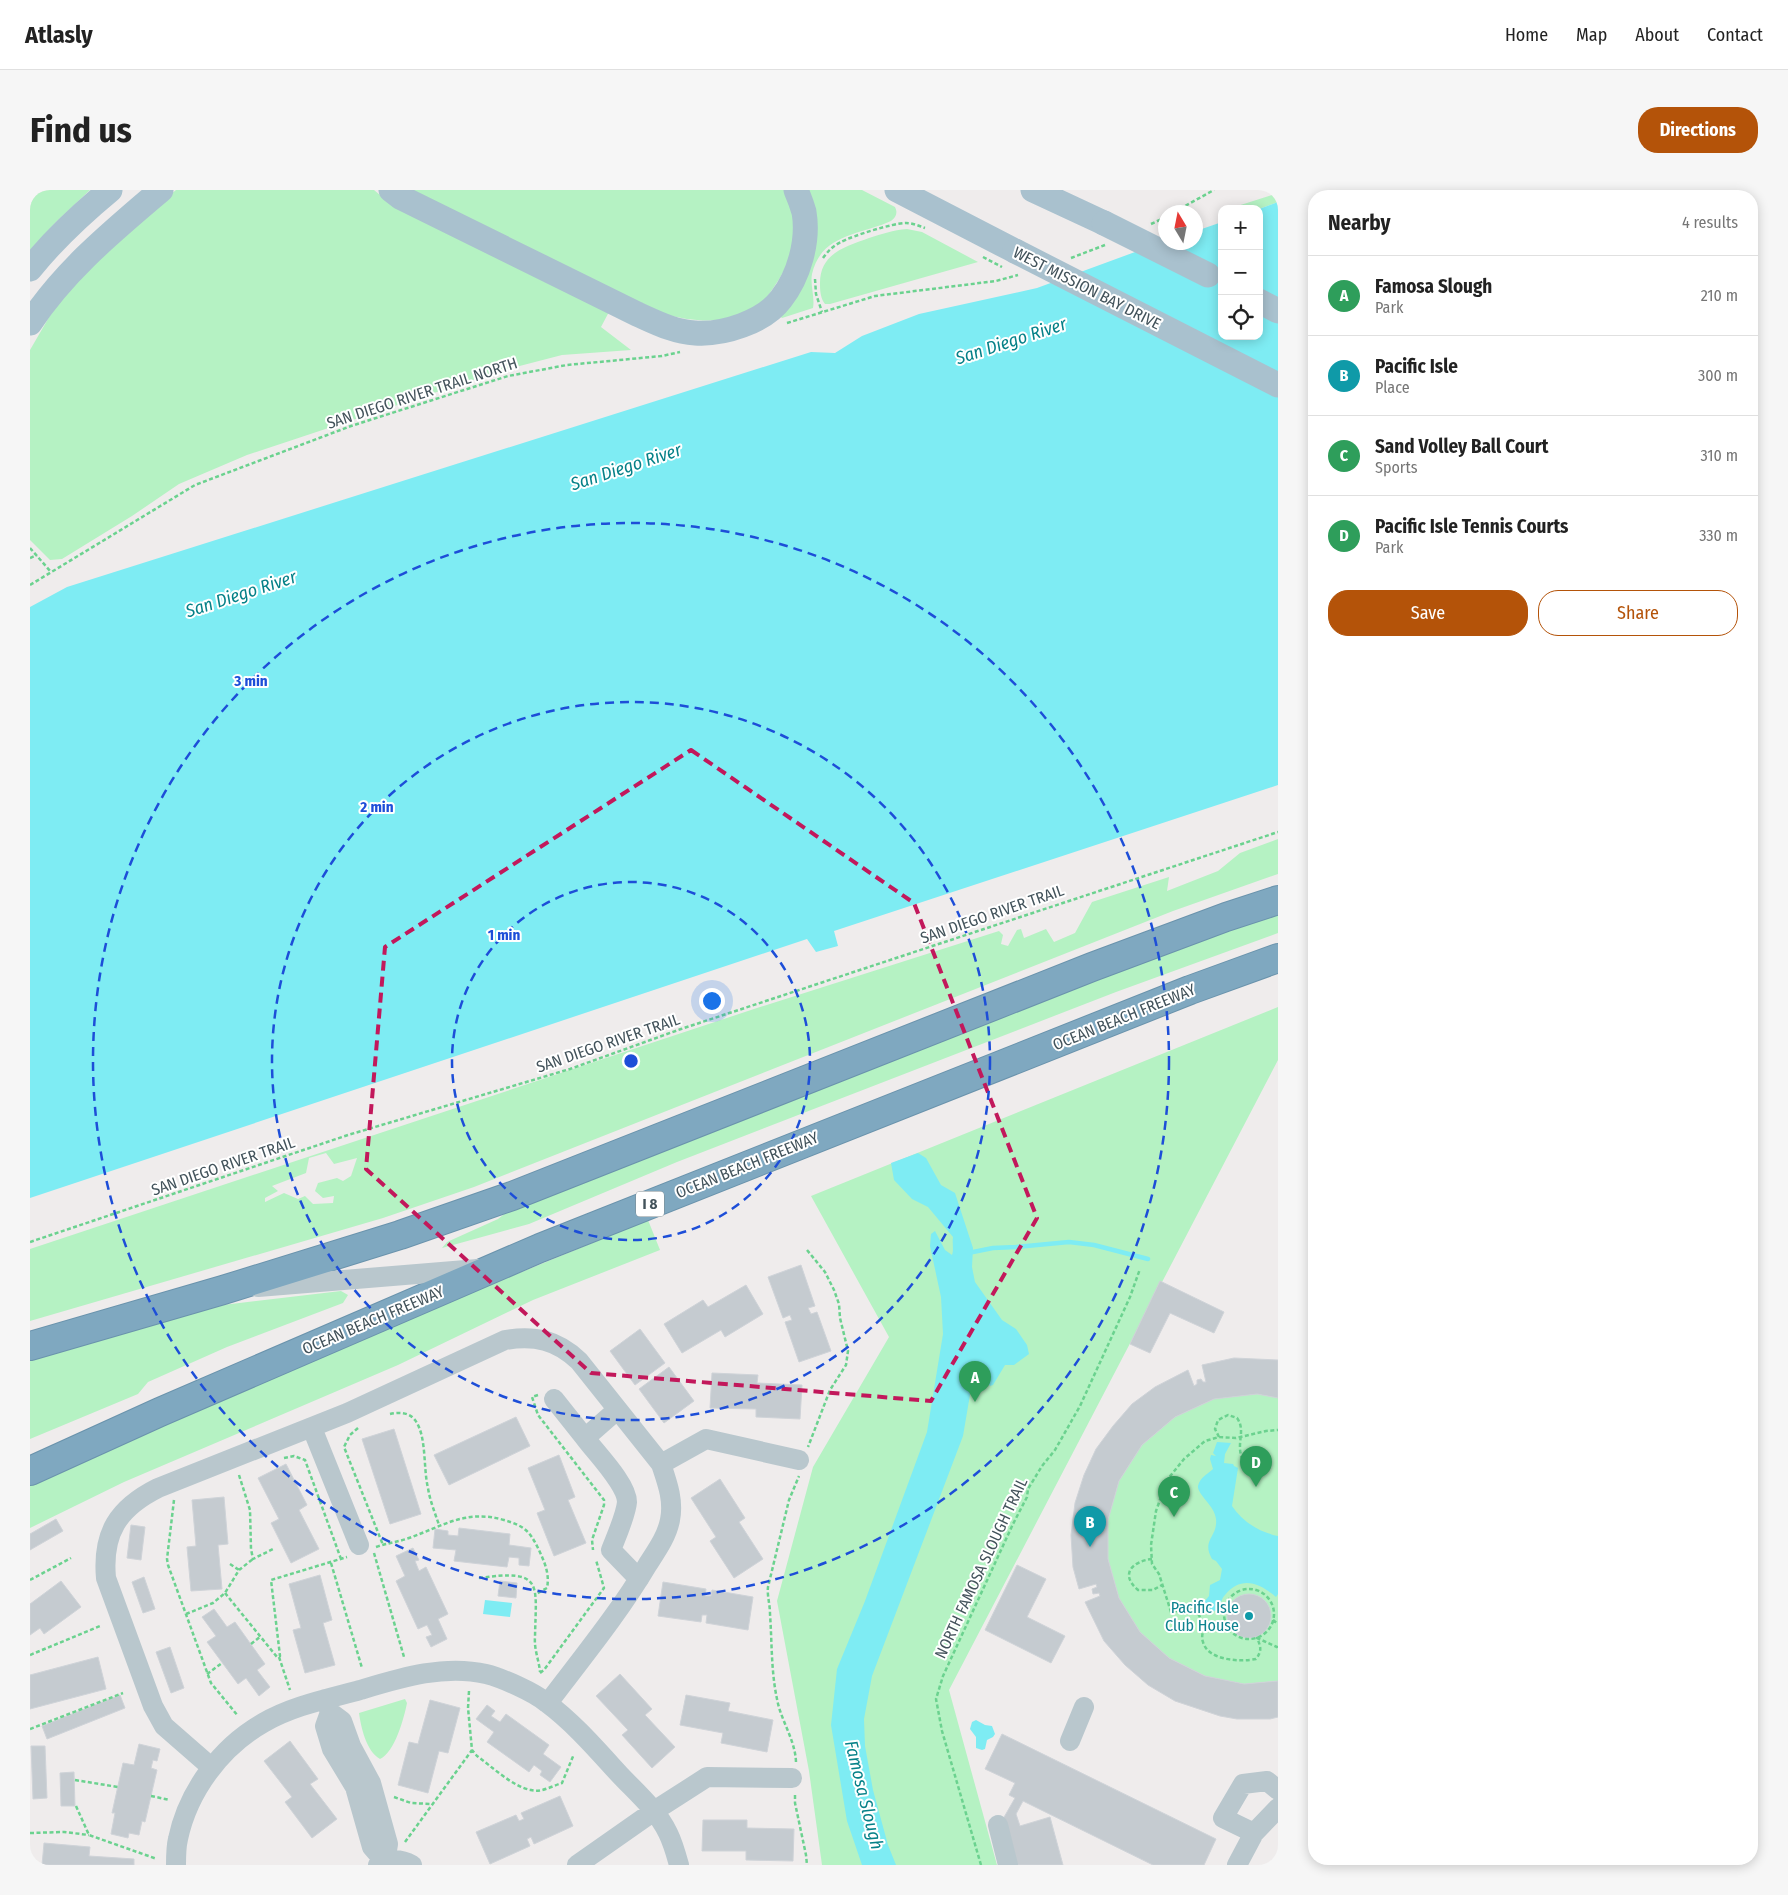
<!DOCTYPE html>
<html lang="en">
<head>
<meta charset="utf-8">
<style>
  body { margin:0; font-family:"Fira Sans Condensed",sans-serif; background:#f6f6f6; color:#222 }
  .controls { position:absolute; right:15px; top:15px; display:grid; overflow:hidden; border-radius:10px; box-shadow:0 2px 12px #0003 }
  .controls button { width:45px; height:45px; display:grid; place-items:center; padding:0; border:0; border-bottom:1px solid #e0e0e0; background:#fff; color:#222; font:25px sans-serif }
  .compass { position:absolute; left:1128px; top:15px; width:45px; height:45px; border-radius:50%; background:#fff; box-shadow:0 2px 12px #0003; rotate:350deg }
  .you { position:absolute; left:681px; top:810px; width:18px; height:18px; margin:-12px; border:4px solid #fff; border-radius:50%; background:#1a73e8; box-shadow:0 0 0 8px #1a73e833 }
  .badge { display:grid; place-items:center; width:32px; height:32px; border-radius:50%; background:#b45309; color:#fff; font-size:16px; font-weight:700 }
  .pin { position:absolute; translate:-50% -41px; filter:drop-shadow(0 1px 2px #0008) }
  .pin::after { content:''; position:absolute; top:26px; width:18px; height:15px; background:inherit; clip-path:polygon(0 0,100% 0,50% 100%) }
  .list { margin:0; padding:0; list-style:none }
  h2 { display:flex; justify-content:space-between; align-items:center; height:65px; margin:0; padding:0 20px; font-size:21px }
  h2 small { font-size:16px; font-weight:400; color:#767676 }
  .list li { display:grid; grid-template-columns:32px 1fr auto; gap:15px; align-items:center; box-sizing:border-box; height:80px; padding:0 20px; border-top:1px solid #e0e0e0 }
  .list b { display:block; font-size:19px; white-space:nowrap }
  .list p { margin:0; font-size:16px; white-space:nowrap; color:#767676 }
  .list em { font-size:16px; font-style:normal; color:#767676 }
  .actions { display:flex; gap:10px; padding:15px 20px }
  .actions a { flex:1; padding:11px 0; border:1px solid #b45309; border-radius:20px; text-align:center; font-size:18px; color:#b45309 }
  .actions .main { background:#b45309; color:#fff }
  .icon { flex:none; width:28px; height:28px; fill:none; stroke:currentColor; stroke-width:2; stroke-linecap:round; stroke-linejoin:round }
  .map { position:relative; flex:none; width:1248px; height:1675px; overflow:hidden; border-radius:20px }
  header { display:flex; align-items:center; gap:30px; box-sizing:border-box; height:70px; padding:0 25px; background:#fff; border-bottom:1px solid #e0e0e0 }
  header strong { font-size:24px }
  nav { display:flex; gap:28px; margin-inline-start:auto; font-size:18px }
  .intro { display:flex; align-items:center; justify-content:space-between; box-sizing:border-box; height:120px; padding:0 30px }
  h1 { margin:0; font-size:35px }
  .button { padding:12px 22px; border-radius:20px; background:#b45309; color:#fff; font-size:18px; font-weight:700 }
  main { display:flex; gap:30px; padding:0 30px }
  aside { flex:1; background:#fff; border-radius:20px; box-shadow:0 2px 12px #0003 }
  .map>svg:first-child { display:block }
  .green { fill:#b5f2c3; fill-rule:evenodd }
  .water { fill:#7eecf3 }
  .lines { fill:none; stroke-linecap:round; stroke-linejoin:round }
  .stream { stroke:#7eecf3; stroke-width:4.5 }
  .building { fill:#c5cbd0; stroke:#cfd3d8 }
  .highway-casing { stroke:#6a93ac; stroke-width:30 }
  .path { stroke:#6bd28f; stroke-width:2.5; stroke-dasharray:4 2.5; stroke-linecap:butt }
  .minor { stroke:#b9c7cd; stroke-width:20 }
  .major { stroke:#a9c1ce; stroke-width:25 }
  .highway { stroke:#7fa8c0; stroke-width:28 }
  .path-bridge { stroke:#6bd28f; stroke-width:2.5; stroke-dasharray:4 2.5; stroke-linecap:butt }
  .major-bridge { stroke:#a9c1ce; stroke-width:25 }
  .marked { fill:none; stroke:#c2185b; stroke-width:4; stroke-dasharray:10 6; stroke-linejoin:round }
  .ring { fill:none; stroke:#1d4ed8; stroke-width:2.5; stroke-dasharray:9 6 }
  .culture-dot { fill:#0f9aa8; stroke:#fff; stroke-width:2 }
  .labels { text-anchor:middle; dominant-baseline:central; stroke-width:4; stroke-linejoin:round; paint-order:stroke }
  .shield { fill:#fff; stroke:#7b878c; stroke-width:1 }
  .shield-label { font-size:15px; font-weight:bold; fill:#43535b }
  .street-label { font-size:16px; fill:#43535b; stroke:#fff }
  .culture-label { font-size:16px; fill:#0d838f; stroke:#fff; text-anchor:end }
  .water-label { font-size:18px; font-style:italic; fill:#058188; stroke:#fff }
  .centre { fill:#1d4ed8; stroke:#fff; stroke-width:2.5 }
  .ring-label { font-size:15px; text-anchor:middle; font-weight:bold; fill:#1d4ed8; stroke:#fff; stroke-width:4; stroke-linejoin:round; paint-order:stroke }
</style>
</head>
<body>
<header>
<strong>Atlasly</strong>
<nav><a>Home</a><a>Map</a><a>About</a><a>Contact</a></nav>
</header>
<div class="intro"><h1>Find us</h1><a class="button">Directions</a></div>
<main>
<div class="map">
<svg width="1248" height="1675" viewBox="0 0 1248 1675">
  <rect width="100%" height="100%" fill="#efecec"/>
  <!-- green -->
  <path class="green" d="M0 0H60L27 31 0 60Z
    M146 0H344L350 5 580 120 571 137 601 160 532 165 467 182 217 265 149 294 102 326 32 369 20 370 0 350V160L29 110 84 51Z
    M372 0H754C772 35 766 65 744 97 740 102 737 108 733 112 727 118 713 123 705 126 685 134 658 130 637 125Z
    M772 0H832L865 17C868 23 866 27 861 31 830 45 791 44 782 84 780 95 785 107 783 118L752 128 745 121 761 100Z
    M1248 3V12L1229 19H1198Z
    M877 39 892 42 948 72 800 114H795C791 109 790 102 790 95 789 64 814 57 839 48 852 44 863 40 877 39Z
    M1248 649V684L1143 721 444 997 353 1028 0 1131V1059L727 818 969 741 973 745 971 754 978 756 987 740 991 739 994 748 1016 739 1024 752 1045 743 1062 712 1139 687 1137 701 1188 681 1210 663ZM296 963 304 974 327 968 321 986 313 991 307 988 288 993 285 1001 293 1008 304 1006 303 1013 283 1014 275 1006 268 1009 254 1003 235 1012V1008L248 1001 242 996 276 983 279 968Z
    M1248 719V743L1086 802 647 972 499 1034 412 1058 417 1052 468 1029 483 1017Z
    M1248 817V870L919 1500 967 1675H792L779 1581 747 1411 783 1277 859 1147 781 1006Z
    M618 1030 630 1060 503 1110 368 1175 94 1292 0 1338V1294L341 1144Z
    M311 1101 318 1105 313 1113 197 1157 118 1192 108 1204 0 1249V1166L176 1117Z
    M1227 1204 1248 1208V1491L1214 1494 1175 1486 1139 1468 1110 1442 1089 1408 1078 1369V1330L1089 1291 1112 1255 1145 1227 1184 1209Z
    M375 1509 377 1513C374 1528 365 1562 350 1569 336 1561 331 1537 329 1523Z"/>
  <!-- water -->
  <path class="water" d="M1248 12V595L804 741 808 756 786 762 777 749 0 1008V417L37 397 781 162 805 163 832 146 889 124 1007 98 1135 51 1166 52V41L1192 32V146H1229V19Z
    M888 963 896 968 911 995 925 1003 943 1058 942 1077 945 1092 972 1130 986 1139 997 1155 999 1164 984 1175H975L963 1195 960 1196 953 1186 943 1187 933 1246 842 1486 834 1529 835 1556 843 1600 858 1655 866 1675H832L817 1631 801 1535 807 1479 835 1411 897 1242 913 1144 911 1107 900 1056 901 1044 905 1041 915 1060 922 1065C924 1060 922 1053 923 1047L898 1017 882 1009 864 990 861 973Z
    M1187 1252 1201 1253 1195 1264 1194 1273 1203 1274 1204 1276 1208 1278 1202 1316C1213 1332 1229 1342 1248 1346V1404L1246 1407C1230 1393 1211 1385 1195 1405 1191 1409 1191 1415 1188 1419 1184 1422 1177 1423 1173 1423L1169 1418 1179 1406 1180 1395 1190 1390 1192 1379 1186 1371 1182 1369C1171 1350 1188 1347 1186 1329 1185 1316 1167 1304 1168 1296 1170 1287 1178 1284 1183 1279L1180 1269 1181 1265 1186 1266 1183 1263Z
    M455 1410 482 1413 480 1427 453 1424Z
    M946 1530 955 1535 962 1536 965 1544 963 1547 957 1550 955 1559 952 1560 946 1558V1547L940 1539 942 1532Z"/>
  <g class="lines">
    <!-- stream -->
    <path class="stream" d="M938 1063 963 1058 986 1057 1039 1052 1064 1055 1118 1069"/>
  </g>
  <!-- building -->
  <path class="building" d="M771 1075 785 1116 778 1118 781 1124 787 1122 801 1161 769 1172 755 1132 762 1130 760 1125 753 1128 738 1087Z
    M1130 1091 1194 1122 1184 1143 1140 1123 1120 1163 1100 1154Z
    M716 1095 733 1124 695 1147 691 1140 652 1163 634 1134 673 1110 678 1117Z
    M610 1139 635 1173 605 1195 580 1161Z
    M1204 1168 1248 1170V1208L1227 1204 1184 1209 1145 1227 1112 1255 1089 1291 1078 1330V1369L1089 1408 1110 1442 1139 1468 1175 1486 1214 1494 1248 1491V1527L1240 1529H1207L1190 1526 1145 1511 1118 1495 1095 1475 1074 1451 1055 1412 1070 1406 1069 1403 1063 1404 1062 1399 1067 1397 1066 1394 1049 1399 1043 1377 1041 1345 1045 1313 1054 1285 1066 1259 1083 1236 1102 1214 1125 1197 1158 1180 1164 1196 1167 1194V1190L1171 1189 1173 1192H1176L1172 1175Z
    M639 1177 664 1211 634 1233 609 1199Z
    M682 1183 728 1185 727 1193 772 1195 770 1229 726 1227V1219L680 1218Z
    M486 1227 500 1256 419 1295 404 1265Z
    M364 1239 391 1324 360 1334 332 1249Z
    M529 1265 545 1307 538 1310 556 1353 524 1366 507 1323 515 1320 498 1278Z
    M256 1274 277 1315 269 1320 289 1359 261 1373 241 1333 249 1329 228 1288Z
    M690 1289 715 1328 709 1332 733 1369 704 1388 680 1351 686 1347 661 1308Z
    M194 1307 198 1354 188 1355 192 1399 161 1401 157 1357 166 1356 162 1310Z
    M26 1329 33 1341 0 1360V1344Z
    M101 1335 115 1337 111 1370 97 1368Z
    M429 1338 480 1344 479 1355 501 1358 499 1376 489 1375V1368L479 1367 477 1377 424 1371 426 1360 403 1358 405 1339 418 1341V1345L428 1346Z
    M383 1358 389 1370 385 1371 389 1381 396 1377 418 1424 408 1429 417 1449 401 1457 396 1447 402 1445 397 1435 388 1439 366 1391 375 1386 366 1366Z
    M987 1375 1016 1389 997 1427 1035 1446 1021 1473 955 1440Z
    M290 1385 302 1430 293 1433 305 1475 275 1483 263 1440 271 1438 259 1394Z
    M114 1387 125 1419 113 1423 102 1392Z
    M31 1391 51 1417 14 1444 10 1438 0 1445V1414Z
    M470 1391 487 1393 486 1408 468 1406Z
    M633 1392 676 1399 675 1406H681L682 1400 723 1407 718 1440 676 1433 677 1425H672L671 1432 628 1426Z
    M1197 1426a22 22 0 1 1 44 0a22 22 0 1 1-44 0Z
    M184 1419 197 1437 205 1432 235 1474 227 1480 240 1497 229 1506 216 1488 208 1494 177 1452 186 1446 172 1427Z
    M140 1457 154 1498 141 1503 126 1462Z
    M68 1467 76 1499 0 1519V1485Z
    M590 1484 622 1519 615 1525 645 1557 622 1578 592 1545 598 1540 566 1506Z
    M90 1505 95 1518 17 1549 12 1536Z
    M656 1505 700 1513 698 1521 743 1530 737 1562 691 1553 693 1543 650 1535Z
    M400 1510 430 1518 418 1563 409 1561 398 1603 368 1595 379 1552 388 1554Z
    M457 1515 465 1521 461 1526 470 1532 476 1524 519 1555 513 1564 531 1577 520 1592 510 1585 512 1581 504 1575 499 1582 457 1552 464 1542 446 1529Z
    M972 1544 1186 1649 1174 1675H1123L993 1611 986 1624 990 1636 1020 1627 1033 1675H980L969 1636 985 1608 979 1605 985 1593 955 1579Z
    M260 1551 288 1589 280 1594 307 1629 282 1648 255 1612 262 1607 234 1571Z
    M109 1554 130 1559 127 1571 123 1570 121 1578 127 1580 115 1632 112 1631 109 1645 99 1643 98 1648 81 1644 85 1623H82L93 1573 104 1575Z
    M1 1556H15L17 1608 3 1609Z
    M44 1582 45 1616H31L30 1583Z
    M530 1606 543 1636 504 1654 501 1647 497 1649 500 1656 460 1674 446 1642 486 1625 489 1631 494 1629 491 1623Z
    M673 1630H717V1638L764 1639 763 1671 716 1670V1661H672Z
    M14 1653 60 1657 59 1666 104 1669V1675H12Z"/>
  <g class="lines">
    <!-- highway casing -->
    <g class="highway-casing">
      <path id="highway" d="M0 1156 193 1100 370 1045 482 1006 1062 777 1196 727 1248 710
        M0 1281 130 1222 510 1058 1160 800 1248 768"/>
    </g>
    <!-- path -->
    <path class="path" d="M1144 22 1184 0
      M1121 34 1136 27
      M793 68C798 61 803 56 811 52 822 46 863 33 876 33 883 33 889 36 895 38
      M1041 68 1075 55
      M785 89 786 104 792 122
      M757 133 845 106 966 91 988 85
      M0 358 21 382
      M0 368 7 365
      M0 395 165 295 321 236 478 186 537 175 632 166 650 162
      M0 1052 318 945 540 879 651 839 1248 642
      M777 1060 795 1082 804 1100 809 1114 810 1128 818 1161 816 1175 800 1200 778 1257
      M508 1205 502 1207 508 1225 574 1310V1315L562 1350 563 1360
      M360 1224C368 1222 379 1222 385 1230 397 1246 393 1278 398 1298 400 1311 405 1323 409 1335
      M328 1238 320 1245 314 1257 353 1355
      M1189 1247 1185 1239 1188 1230 1198 1225 1207 1228C1217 1242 1204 1254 1214 1273
      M254 1268 264 1266 275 1270 311 1369
      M209 1285 220 1320 221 1359 223 1369 243 1359
      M144 1310 137 1369 138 1375 181 1493 208 1526
      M346 1357C357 1353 368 1352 379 1348 413 1336 436 1319 474 1330 494 1336 499 1340 508 1358 514 1371 520 1383 517 1398L506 1404
      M344 1363 374 1467
      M1122 1369C1103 1371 1089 1384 1108 1400H1123L1132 1395
      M301 1373 332 1478
      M200 1374 209 1380
      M449 1388C514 1379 506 1393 505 1447 504 1460 509 1470 510 1482
      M0 1390 41 1368
      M1194 1424a25 25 0 1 1 50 0a25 25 0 1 1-50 0Z
      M195 1403 247 1467 250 1466 241 1390 317 1367
      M156 1424 183 1413 195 1403 209 1380 223 1369
      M1243 1430 1248 1434
      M1195 1431 1174 1437 1169 1425 1162 1419 1141 1422 1129 1384 1122 1374 1121 1355 1126 1321 1137 1290 1154 1269 1175 1251 1189 1247 1206 1248 1236 1241 1248 1240
      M1174 1437C1173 1442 1171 1447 1173 1452 1178 1471 1211 1472 1226 1469 1232 1461 1231 1457 1227 1448L1247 1457 1248 1459
      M221 1454 231 1446
      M0 1465 70 1436
      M249 1467 260 1500
      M510 1483 514 1480 574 1398 566 1370
      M177 1484 192 1473
      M439 1501 438 1518 442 1560 447 1566C461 1576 483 1597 501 1600 511 1603 522 1596 532 1593L544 1564
      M0 1539 93 1503
      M766 1572C765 1549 751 1531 747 1509 741 1481 742 1452 740 1424 740 1414 737 1406 738 1397L759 1310 769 1286
      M45 1590 88 1597
      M765 1605V1613L776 1665 777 1675
      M121 1606 140 1610
      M364 1607 381 1613 401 1614
      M46 1616 59 1645 127 1669
      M0 1643 34 1642 59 1645
      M375 1652 442 1560
      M951 1675 912 1541 906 1509 913 1486 983 1334 997 1307 998 1299 1012 1276 1025 1260 1050 1216 1100 1107 1110 1079"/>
    <!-- minor -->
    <path class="minor" d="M228 1097 448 1079
      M524 1209 555 1248
      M587 1220 555 1248C566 1263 597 1294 597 1312 596 1325 586 1347 581 1360L609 1389
      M282 1238 329 1355
      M631 1274 676 1249 769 1270
      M295 1509 300 1522 312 1531 321 1556 341 1593 358 1654 355 1672
      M300 1522 295 1536 302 1559 325 1597 342 1657 355 1672
      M1040 1551 1054 1517
      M181 1577 134 1536 123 1516 76 1388C72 1343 88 1318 128 1298L317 1223 475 1150C505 1145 527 1150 549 1171L631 1274C637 1292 644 1310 640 1330 637 1346 627 1360 618 1374 589 1423 552 1468 518 1513
      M968 1635 978 1675
      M1224 1643 1193 1628 1213 1594 1237 1591 1248 1600
      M146 1675C146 1666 146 1657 148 1649 158 1601 191 1557 233 1533 262 1516 297 1509 330 1500 370 1488 414 1474 456 1484 472 1488 504 1502 517 1513 544 1533 567 1560 590 1585 607 1603 627 1620 638 1643 643 1653 646 1664 649 1675
      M348 1675C359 1669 371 1669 382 1675
      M547 1675 624 1621 677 1587 762 1588
      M1207 1675 1224 1643 1248 1618"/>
    <!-- major -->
    <path class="major" d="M361 0 370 7 607 124C625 132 644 142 665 143 693 145 734 132 751 109 769 86 779 51 774 22 772 15 769 7 766 0
      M867 0 985 61
      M1003 0 1074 33
      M0 79C24 49 51 24 80 0
      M1229 111 1248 121
      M0 133C35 80 83 41 131 0"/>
    <!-- highway -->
    <use href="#highway" class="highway"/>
    <!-- path-bridge -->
    <path class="path-bridge" d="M953 67 972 77"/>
    <!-- major-bridge -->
    <path class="major-bridge" d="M1074 33 1178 85
      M985 61 1248 195"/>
  </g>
  <!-- marked area -->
  <path class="marked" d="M661 560 884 713 1007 1028 901 1211 561 1183 336 979 355 757Z"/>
  <!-- distance rings -->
  <g class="ring">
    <circle cx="601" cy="871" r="179"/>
    <circle cx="601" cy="871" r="359"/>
    <circle cx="601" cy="871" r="538"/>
  </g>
  <!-- markers -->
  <circle class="culture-dot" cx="1219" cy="1426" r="5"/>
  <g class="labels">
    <!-- shield labels -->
    <rect class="shield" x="606" y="1001.5" width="28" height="25" rx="4"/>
    <g class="shield-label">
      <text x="620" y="1014">I 8</text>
    </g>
    <!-- street labels -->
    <g class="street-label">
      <text transform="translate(1057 98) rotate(27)">WEST MISSION BAY DRIVE</text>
      <text transform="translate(392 203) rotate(-18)">SAN DIEGO RIVER TRAIL NORTH</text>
      <text transform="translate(962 724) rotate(-19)">SAN DIEGO RIVER TRAIL</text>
      <text transform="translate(1094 827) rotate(-22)">OCEAN BEACH FREEWAY</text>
      <text transform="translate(578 853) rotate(-19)">SAN DIEGO RIVER TRAIL</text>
      <text transform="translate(717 975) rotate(-22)">OCEAN BEACH FREEWAY</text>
      <text transform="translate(193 976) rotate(-19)">SAN DIEGO RIVER TRAIL</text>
      <text transform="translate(343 1130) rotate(-23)">OCEAN BEACH FREEWAY</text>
      <text transform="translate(951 1378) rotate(-65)">NORTH FAMOSA SLOUGH TRAIL</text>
    </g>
    <!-- culture labels -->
    <g class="culture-label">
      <text x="1209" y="1417">Pacific Isle<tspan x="1209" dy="18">Club House</tspan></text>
    </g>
    <!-- water labels -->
    <g class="water-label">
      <text transform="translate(981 151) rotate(-18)">San Diego River</text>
      <text transform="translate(596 277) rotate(-18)">San Diego River</text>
      <text transform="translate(211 404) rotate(-18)">San Diego River</text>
      <text transform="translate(834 1605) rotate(76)">Famosa Slough</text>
    </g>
  </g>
  <circle cx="601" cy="871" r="8" class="centre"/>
  <g class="ring-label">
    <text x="221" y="496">3 min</text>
    <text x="347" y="622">2 min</text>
    <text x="474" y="750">1 min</text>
  </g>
</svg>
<div class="controls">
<button>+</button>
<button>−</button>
<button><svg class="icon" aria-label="locate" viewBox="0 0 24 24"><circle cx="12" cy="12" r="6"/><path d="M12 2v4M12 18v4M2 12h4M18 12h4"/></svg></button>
</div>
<svg class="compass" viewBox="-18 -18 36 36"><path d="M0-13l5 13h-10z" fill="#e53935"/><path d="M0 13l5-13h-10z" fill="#767676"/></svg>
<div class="you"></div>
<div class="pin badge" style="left:945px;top:1212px;background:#2e9e5b">A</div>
<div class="pin badge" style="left:1060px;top:1357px;background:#0f9aa8">B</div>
<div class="pin badge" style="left:1144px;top:1327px;background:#2e9e5b">C</div>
<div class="pin badge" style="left:1226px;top:1297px;background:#2e9e5b">D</div>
</div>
<aside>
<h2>Nearby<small>4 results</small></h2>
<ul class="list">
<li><span class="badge" style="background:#2e9e5b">A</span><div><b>Famosa Slough</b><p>Park</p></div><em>210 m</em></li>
<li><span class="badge" style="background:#0f9aa8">B</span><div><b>Pacific Isle</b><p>Place</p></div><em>300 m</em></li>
<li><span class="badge" style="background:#2e9e5b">C</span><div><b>Sand Volley Ball Court</b><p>Sports</p></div><em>310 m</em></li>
<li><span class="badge" style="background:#2e9e5b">D</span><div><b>Pacific Isle Tennis Courts</b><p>Park</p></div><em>330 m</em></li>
</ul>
<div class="actions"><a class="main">Save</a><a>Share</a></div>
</aside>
</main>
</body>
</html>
